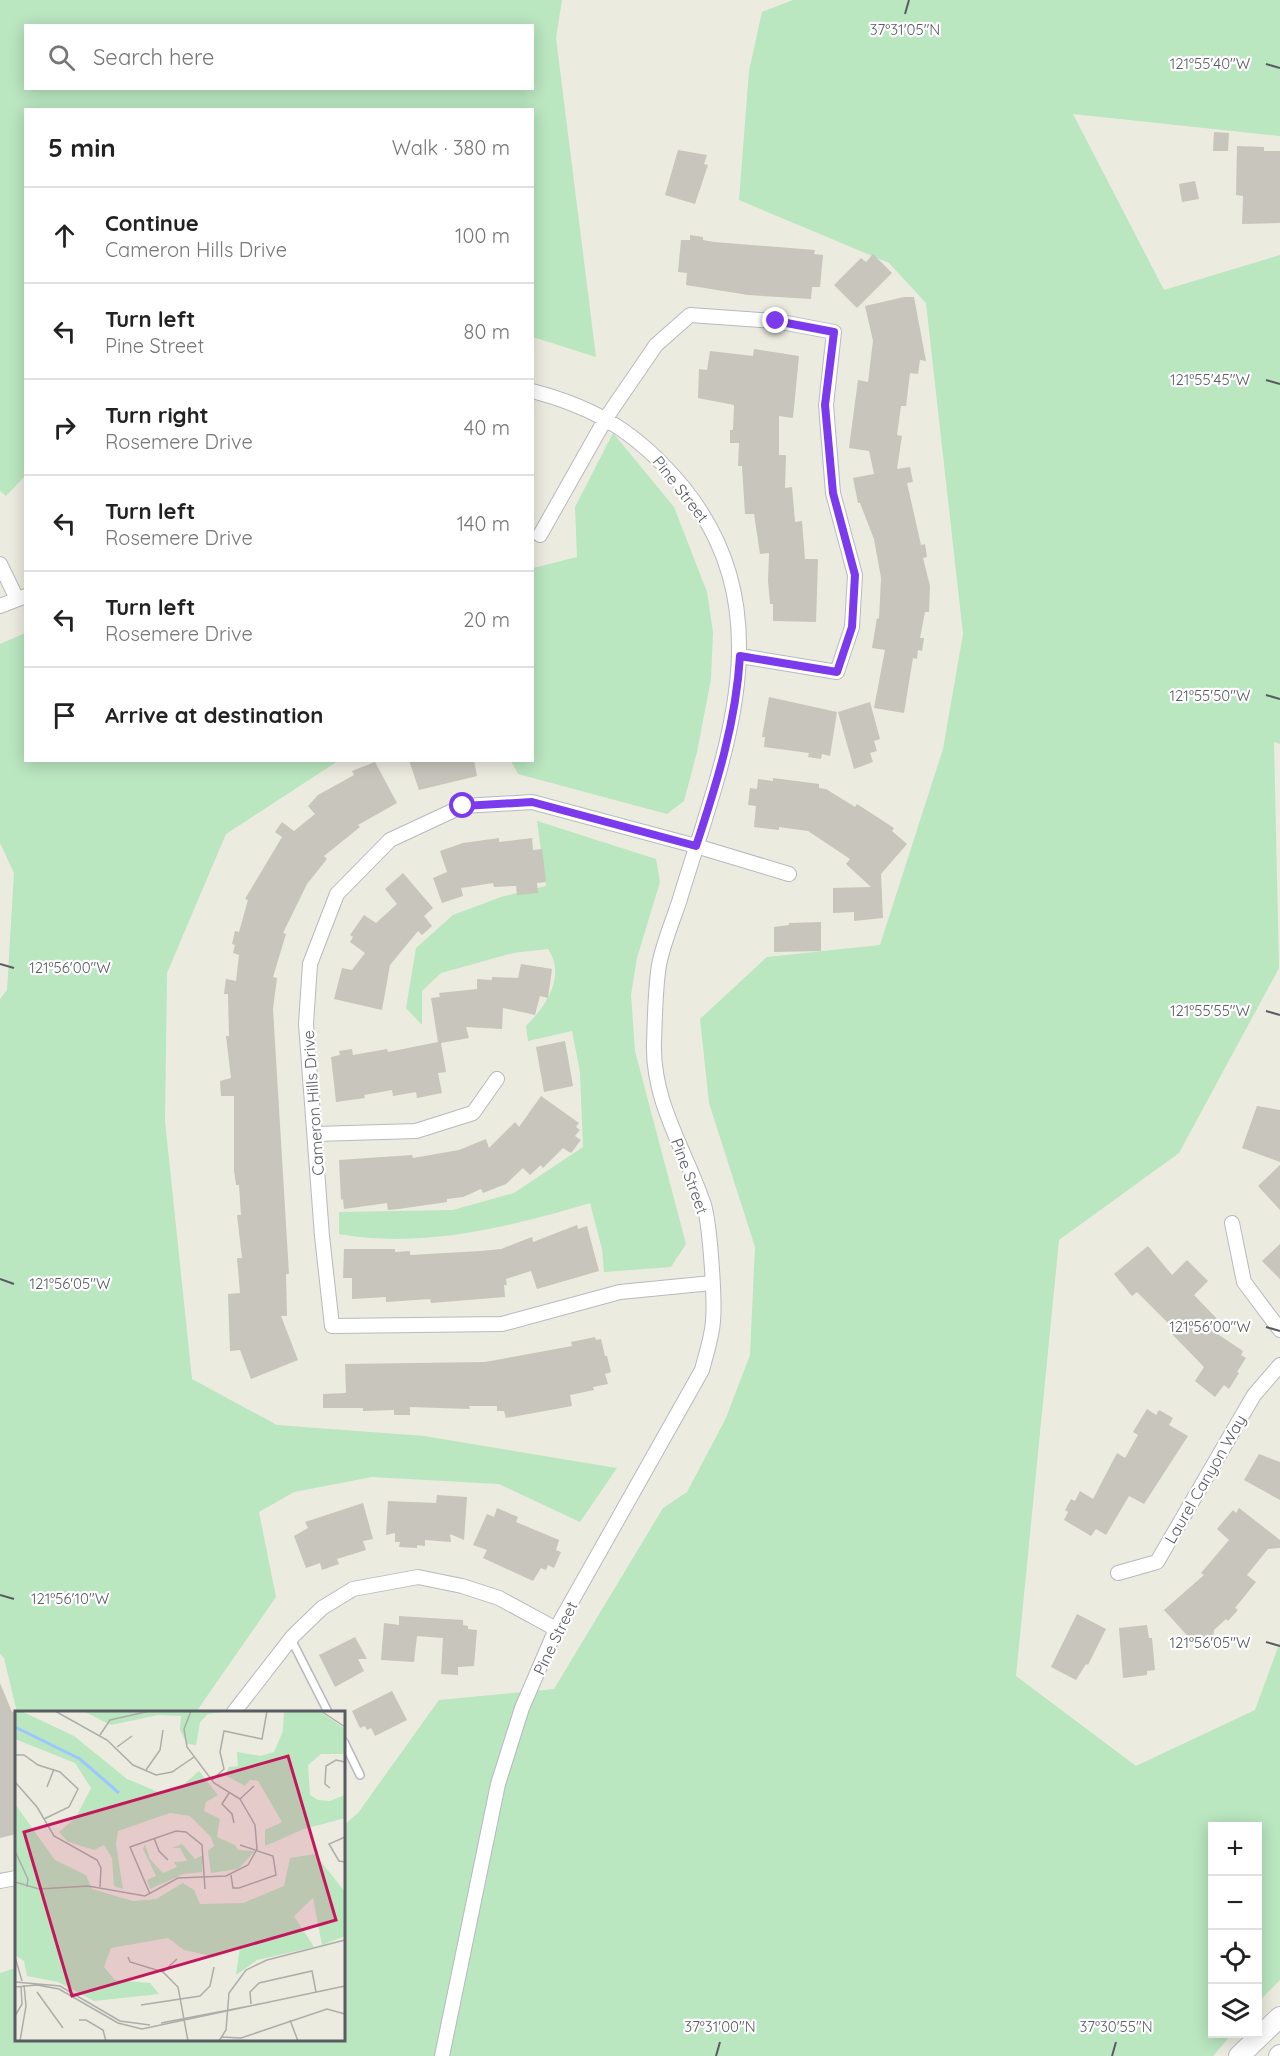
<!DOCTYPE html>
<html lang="en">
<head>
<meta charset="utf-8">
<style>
  body { margin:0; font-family:Quicksand,sans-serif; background:#f2f2f2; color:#222 }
  .controls { position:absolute; right:18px; bottom:18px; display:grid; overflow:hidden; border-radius:0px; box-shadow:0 3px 15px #0003 }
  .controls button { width:54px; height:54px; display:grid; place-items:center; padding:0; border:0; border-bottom:2px solid #e0e0e0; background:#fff; color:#222; font:30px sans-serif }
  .stop { position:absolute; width:18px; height:18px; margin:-14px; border:4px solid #7c3aed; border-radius:50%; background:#fff }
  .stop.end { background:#7c3aed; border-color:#fff; box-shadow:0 2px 6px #0008 }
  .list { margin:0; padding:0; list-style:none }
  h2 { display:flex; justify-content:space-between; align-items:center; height:78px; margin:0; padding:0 24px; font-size:26px }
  h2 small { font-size:20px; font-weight:400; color:#767676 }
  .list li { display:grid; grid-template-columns:39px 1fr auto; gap:18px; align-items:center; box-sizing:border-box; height:96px; padding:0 24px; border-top:2px solid #e0e0e0 }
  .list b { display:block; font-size:22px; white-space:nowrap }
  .list p { margin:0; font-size:20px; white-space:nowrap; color:#767676 }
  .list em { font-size:20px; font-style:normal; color:#767676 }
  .icon { flex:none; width:33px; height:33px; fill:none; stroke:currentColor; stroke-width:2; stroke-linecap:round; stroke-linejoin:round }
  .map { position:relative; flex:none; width:1280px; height:2056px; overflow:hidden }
  .search { position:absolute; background:#fff; box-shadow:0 3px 15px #0003; left:24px; top:24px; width:510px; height:66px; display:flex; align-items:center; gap:15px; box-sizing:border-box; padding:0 21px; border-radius:0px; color:#767676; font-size:22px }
  .panel { position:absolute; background:#fff; box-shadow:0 3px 15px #0003; left:24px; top:108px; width:510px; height:654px; border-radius:0px }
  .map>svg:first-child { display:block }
  .green { fill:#bae6c0; fill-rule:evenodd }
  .building { fill:#c7c5bc }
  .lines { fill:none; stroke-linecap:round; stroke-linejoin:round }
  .service-casing { stroke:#b7b9bf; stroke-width:10 }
  .minor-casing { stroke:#b7b9bf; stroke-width:16 }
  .secondary-casing { stroke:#babcc4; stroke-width:22 }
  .service { stroke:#fff; stroke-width:7 }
  .minor { stroke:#fff; stroke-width:14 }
  .secondary { stroke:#fff; stroke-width:20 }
  .route { stroke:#7c3aed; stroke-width:8 }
  .ticks { fill:none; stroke:#585b61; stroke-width:2 }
  .labels { text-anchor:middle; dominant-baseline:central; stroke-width:4.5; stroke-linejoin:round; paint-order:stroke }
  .street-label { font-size:16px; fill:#585b61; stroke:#fff }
  .inset-river { fill:none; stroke:#9cc6ff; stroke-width:3 }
  .inset-road { fill:none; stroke:#adada9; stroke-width:1.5 }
  .view { fill:#c2185b; fill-opacity:0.15; stroke:#c2185b; stroke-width:3 }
  .inset-edge { fill:none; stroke:#585b61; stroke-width:3 }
  .ticks-label { font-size:15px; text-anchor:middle; fill:#585b61; stroke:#fff; stroke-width:4.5; stroke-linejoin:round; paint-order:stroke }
</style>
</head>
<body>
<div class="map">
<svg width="1280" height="2056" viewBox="0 0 1280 2056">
  <rect width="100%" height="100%" fill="#ecebdf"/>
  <!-- green -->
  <path class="green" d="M0 0H562L556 38 596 357 533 337 532 110H26L25 476 6 496 0 491ZM26 26H532V88H26Z
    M793 0H1280V136L1073 114 1164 290 1280 255V744L1274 742 1279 968 1179 1153 1059 1240 1016 1676 1136 1766 1255 1710 1280 1642V1980L1258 2002V1826H1212V2034H1232L1213 2056H0V1973L16 1968V2040H344V1825L358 1813 439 1700 554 1689 663 1508 687 1492 726 1418 750 1355 755 1247 709 1103 700 1019 767 957 880 945 943 749 963 634 926 303 889 263 739 200 749 71 762 12Z
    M613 433 674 507 707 592 713 632 711 679 697 752 684 801 667 814 518 774 511 761 532 760 533 568 577 557 575 507Z
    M25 633 26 760 338 761 226 834 167 973 165 1121 192 1379 277 1425 424 1436 617 1468 580 1522 499 1484 372 1477 294 1492 259 1512 276 1597 196 1712H17L4 1658 0 1654V999L7 990 14 873 0 843V644Z
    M537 821 656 859 660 882 637 958 631 995 635 1051 686 1244 671 1267 604 1272 602 1249 590 1203C509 1227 424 1249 339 1234V1212L453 1210 514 1193 583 1147 580 1072 572 1031 528 1041 526 1026C547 1005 566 976 548 949L513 953 441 973 422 991V1025L406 1008 416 948 453 915 501 897 546 886Z"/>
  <!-- building -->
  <path class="building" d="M1214 132 1229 133 1228 151H1213Z
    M1237 146 1264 147V151H1280V223L1242 224 1243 196 1236 195Z
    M678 150 707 155 704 164 708 165 695 204 665 195Z
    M1195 181 1199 199 1182 202 1179 184Z
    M690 235 703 237V240L714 242 815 250 814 254 823 255 820 287H812L811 299 748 295 686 285 687 273 678 272 681 240H690Z
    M873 254 892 273 857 308 834 285 861 258 866 262Z
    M904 297H914L926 361 920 360 918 374 910 373 906 406H901L897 435 902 436 897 469 910 467 913 482 907 483 921 545 925 544 927 557 923 558 930 586 929 612H925L920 638H924L922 651 918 650 917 659 913 658 904 713 874 708 885 650 872 648 877 618 879 619 881 578 874 539 860 503H858L853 478 874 474 869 451 849 448 858 380 868 382 873 341 865 306Z
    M754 349 799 356 793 418 779 416V455H786L785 488 792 487 795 522 802 521 805 559H818L816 622 773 621V604H770L768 581 769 553 760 554 754 514H745L742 466H738L739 443H730V430H733L734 405 698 398 699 369 707 370 710 351 753 356Z
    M769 697 837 712 830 756 822 754 821 759 808 757 809 753 764 747 765 737H762Z
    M870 702 880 739 874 741 877 751 870 753 873 762 854 769 838 712Z
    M409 760H474L477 776 419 790Z
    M375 762 397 803 358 825 360 827 324 856 327 859 307 884 283 933 286 934 273 977 277 978 273 1009 289 1274H286L287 1316H281L298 1360 251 1379 240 1350 230 1351 228 1294 240 1293 237 1258H242L237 1215H241L239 1185H236L234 1171V1096H221L220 1081 231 1078 226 1036H229L228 994H224L226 979 236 981 239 955 233 953 235 945 232 944 235 931 239 932 248 900 245 899 282 837 275 832 282 822 294 831 315 814 308 806 318 795 354 775 352 771Z
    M773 778 819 784V788L826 789 855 807 857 804 894 828 892 831 907 844 881 874 883 918 854 921V912L833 913V888L871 887 846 864 850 859 808 831 779 827V830L754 827 756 806 748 805 750 788 757 789 758 779 773 781Z
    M499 838V842L532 838 533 850 542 849 546 882 537 883 538 893 517 895 516 886 494 887 493 883 461 888 463 896 442 903 433 878 447 872 440 851 463 843Z
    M403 873 433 908 424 916 432 926 422 935 418 931 390 965 382 1010 334 999 342 968 352 970 365 953 350 942 353 937 350 935 364 915 376 923 397 904 385 889Z
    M821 922V951L774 952V927L789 925V923Z
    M521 964 552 969 548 998 540 996 535 1015 503 1008 502 1029 466 1027 469 1038 441 1043 446 1072 438 1073 442 1093 417 1098 416 1092 393 1096 392 1090 364 1095 365 1098 336 1102 331 1057 340 1055 339 1051 352 1049 353 1055 387 1049 388 1052 438 1042 431 998 440 997 439 993 477 989V979L492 980V977L518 978Z
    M565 1041 573 1086 544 1092 536 1047Z
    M541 1096 579 1123 576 1127 580 1130 575 1136 581 1140 571 1153 563 1148 543 1168 541 1165 530 1175 523 1168 506 1184 483 1193 481 1189 463 1197 447 1199V1202L399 1209 388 1210 387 1203 344 1209 343 1199 341 1200 339 1160 412 1155 413 1158 459 1150 486 1139 489 1148 515 1122 519 1127Z
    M1257 1106 1280 1110V1162L1242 1148Z
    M1280 1165V1210L1258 1186Z
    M577 1225 578 1229 587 1226 599 1271 537 1289 531 1271 506 1279 507 1285H504L505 1297 431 1303 430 1299 386 1302V1297L352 1299V1278H343L344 1249H395V1252L410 1251V1255L481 1251 501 1249 532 1237 533 1242Z
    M1280 1244V1279L1262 1261Z
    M1148 1246 1172 1275 1187 1260 1208 1281 1194 1295 1221 1323 1213 1331 1243 1351 1241 1355 1246 1358 1237 1372 1239 1373 1229 1389 1224 1385 1215 1397 1195 1381 1204 1367 1170 1332 1174 1329 1137 1292 1132 1296 1114 1274Z
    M595 1337 596 1340 601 1339 605 1356H607L611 1372 605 1374 608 1384 593 1387 594 1390 570 1395 572 1406 506 1418 504 1411H497V1406H469L470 1409 410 1407V1415H394V1410L363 1411V1408H323V1394L346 1393 345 1364 485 1362 572 1346 571 1342Z
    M1147 1409 1156 1415 1159 1410 1173 1418 1169 1425 1188 1436 1144 1504 1129 1496 1106 1535 1096 1529 1091 1536 1064 1520 1068 1512 1065 1510 1071 1499 1075 1501 1080 1491 1093 1499 1117 1453 1125 1458 1138 1435 1133 1432Z
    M1259 1454 1280 1462V1500L1244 1480Z
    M437 1495 467 1497 464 1540 450 1534 451 1542 425 1540V1546L417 1545V1548L399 1547 400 1542H395V1533L386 1535 388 1501 436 1503Z
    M363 1503 373 1539 363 1541 366 1550 337 1559 339 1564 322 1570 320 1563 306 1568 294 1536 308 1528 305 1522Z
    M497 1508 518 1517 516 1522 559 1540 556 1550 561 1552 554 1568 548 1565 546 1570 541 1568 533 1581 483 1558 487 1550 473 1545 487 1514 494 1517Z
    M1239 1508 1280 1540V1548L1268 1549 1247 1575 1256 1582 1235 1608 1238 1610 1228 1621 1226 1619 1214 1630 1213 1641 1207 1640V1644L1194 1643 1164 1610 1204 1575 1201 1573 1229 1540 1217 1529 1233 1510 1236 1513Z
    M1077 1614 1106 1629 1088 1665 1086 1664 1076 1680 1051 1667Z
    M399 1616 463 1620V1625L468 1626V1629L477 1630 474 1666 458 1667V1675L441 1674 443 1638 417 1636 414 1662 381 1660 384 1623 399 1625Z
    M1147 1625 1149 1638H1152L1155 1670 1147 1671V1675L1123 1678 1119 1628Z
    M355 1637 367 1659H358L364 1671 335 1687 319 1655Z
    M0 1683 12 1712 16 1711V1834L0 1838Z
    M392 1691 407 1720 375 1736 371 1728 367 1730 365 1726 360 1728 352 1711Z"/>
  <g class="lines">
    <!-- service casing -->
    <g class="service-casing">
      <path id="service" d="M291 1639 328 1712
        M344 1742 360 1775"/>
    </g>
    <!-- minor casing -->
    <g class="minor-casing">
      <path id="minor" d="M540 535 606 418 656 345 690 315 776 321 834 332 826 405 833 493 855 575 852 627 837 672 740 656
        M0 564 17 599
        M0 606 26 596
        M316 1134 416 1131 473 1113 497 1079
        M1232 1223 1244 1282 1280 1330
        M712 1283 620 1292 502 1324 332 1326 322 1236 306 1024 310 964 337 894 390 840 463 806 532 802 696 846 789 874
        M1118 1573 1157 1562 1254 1395 1280 1365
        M234 1712 293 1636 322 1608 353 1589 418 1577 462 1586 499 1598 556 1629
        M0 1881 16 1878
        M442 2056 498 1784 522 1708 556 1629 702 1370C706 1354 712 1337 713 1321 715 1299 710 1225 704 1205 686 1151 652 1102 654 1043 655 1018 655 990 659 965 663 944 672 923 679 902 721 762 788 617 683 487 640 435 598 408 532 391"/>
    </g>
    <!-- secondary casing -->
    <g class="secondary-casing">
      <path id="secondary" d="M1239 2056 1280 2017
        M1279 2056 1280 2055"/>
    </g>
    <!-- service -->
    <use href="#service" class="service"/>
    <!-- minor -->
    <use href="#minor" class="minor"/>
    <!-- secondary -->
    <use href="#secondary" class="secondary"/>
  </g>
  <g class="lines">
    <!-- route -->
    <path class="route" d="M463 806 532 802 696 846C717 783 736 722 740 656L837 672 852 627 855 575 833 493 825 405 834 332 776 321"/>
  </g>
  <!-- ticks -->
  <path class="ticks" d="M905 14 909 0M1266 64 1280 68M1266 380 1280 384M1266 695 1280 699M0 964 14 968M1266 1011 1280 1015M0 1279 14 1284M1266 1327 1280 1331M0 1595 14 1599M1266 1642 1280 1646M716 2056 720 2042M1112 2056 1116 2042"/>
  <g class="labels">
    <!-- street labels -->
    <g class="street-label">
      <text transform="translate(681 489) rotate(52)">Pine Street</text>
      <text transform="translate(313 1103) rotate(-94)">Cameron Hills Drive</text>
      <text transform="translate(690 1176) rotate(70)">Pine Street</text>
      <text transform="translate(1205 1479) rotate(-60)">Laurel Canyon Way</text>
      <text transform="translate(555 1638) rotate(-64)">Pine Street</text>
    </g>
  </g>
  <!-- overview -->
  <g transform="translate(15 1711)">
    <rect width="330" height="330" fill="#ecebdf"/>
    <path d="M6 0 59 25 112 68 146 82 162 79 184 60 203 84 191 91 189 100 205 108 202 126 220 134 223 139 240 140 223 158 196 162 193 140 199 135 196 126 175 105 155 102 103 120 101 133 108 178 99 175 97 147 89 134 79 139 53 131 44 121 61 106 76 77 60 52 0 28V1ZM68 0H214L193 3 185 11 181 34 172 33 165 19 166 5 143 4 96 14ZM269 0H304L330 18V43H306L293 54 295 84 303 89 315 90 330 84V107L289 118 250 135V119L267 111 243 70 235 69 230 75 210 64 214 56 223 55 222 41 246 45 259 41 268 20ZM0 93 40 149 71 164 77 178 118 190 141 188 168 172 179 179 185 193 228 192 269 175 275 147 300 143 330 181V225L307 234 298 187 279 205 299 236 242 249 221 264 225 236 196 245 169 239 153 227 96 237 89 256 100 269 135 272 144 283 79 290 43 271 12 265 9 250 0 244ZM130 133 135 148 148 162 162 156 159 151 172 150 165 137H157L167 133 180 148 188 144 187 161 169 163 135 178 132 169 141 165 128 138Z" fill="#bae6c0"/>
    <path class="inset-river" d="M0 16 65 48 104 82"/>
    <path class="inset-road" d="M40 0 92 29 118 54 141 64 157 61 179 46M306 0 330 16M85 24 95 9 135 0M102 36 117 25M0 44H9L23 54 45 61 63 78 54 96 29 108M131 59 145 39 148 19M197 69 209 58 205 41 209 20 247 28 252 0M0 71 22 96 39 125 82 149 86 157 85 176M32 76 39 58M315 77 310 73 311 55 321 49 330 51M214 82 207 93 217 103 219 112M225 88 239 75M0 102V122M330 126 314 133 324 150 330 151M139 127 144 140 153 149M0 140 13 168 12 176M216 164 218 177H224L261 164 258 145 225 134M0 171 24 178 73 175 130 185 163 167 211 165 233 154 242 138 240 114 225 88 199 72 172 36 169 18 176 0M135 183 115 136 161 120 171 121 187 134 190 178M0 246 7 270M113 246 115 251 148 261 163 276 173 330M148 261 162 248M0 271 45 275 105 310 135 314M0 276 22 274 44 278 103 312 127 318 330 275M22 281 48 317M236 293 235 281 244 272 297 260 301 281M126 294 185 285 195 275 199 256M0 305 7 293 6 275M64 309H71L88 319 91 330M275 309 283 330M146 312 255 291M207 326 226 327 312 298 330 303M5 330 11 295 9 274M204 330 211 319 214 282 231 259 252 249 330 229"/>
    <path class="view" d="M273 45 321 209 57 285 9 121Z"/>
    <rect width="330" height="330" class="inset-edge"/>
  </g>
  <g class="ticks-label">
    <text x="905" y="35">37°31'05"N</text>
    <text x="1210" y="69">121°55'40"W</text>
    <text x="1210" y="385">121°55'45"W</text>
    <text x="1210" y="701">121°55'50"W</text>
    <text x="70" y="973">121°56'00"W</text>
    <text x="1210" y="1016">121°55'55"W</text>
    <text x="70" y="1289">121°56'05"W</text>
    <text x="1210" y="1332">121°56'00"W</text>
    <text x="70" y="1604">121°56'10"W</text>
    <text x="1210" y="1648">121°56'05"W</text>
    <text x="720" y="2032">37°31'00"N</text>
    <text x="1116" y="2032">37°30'55"N</text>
  </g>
</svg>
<div class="controls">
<button>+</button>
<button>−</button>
<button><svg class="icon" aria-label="locate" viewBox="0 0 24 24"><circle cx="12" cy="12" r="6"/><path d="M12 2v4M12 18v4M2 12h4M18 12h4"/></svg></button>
<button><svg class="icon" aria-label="layers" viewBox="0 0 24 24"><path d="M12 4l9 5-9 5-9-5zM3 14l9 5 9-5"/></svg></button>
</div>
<div class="stop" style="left:463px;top:806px"></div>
<div class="stop end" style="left:776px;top:321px"></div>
<div class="search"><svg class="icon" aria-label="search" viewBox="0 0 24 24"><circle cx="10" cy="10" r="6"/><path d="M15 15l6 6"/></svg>Search here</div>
<section class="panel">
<h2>5 min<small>Walk · 380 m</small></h2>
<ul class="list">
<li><svg class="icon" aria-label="ahead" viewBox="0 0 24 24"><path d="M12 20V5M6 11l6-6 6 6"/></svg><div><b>Continue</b><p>Cameron Hills Drive</p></div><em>100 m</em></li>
<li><svg class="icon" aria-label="left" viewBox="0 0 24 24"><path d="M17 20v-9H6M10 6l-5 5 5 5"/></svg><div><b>Turn left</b><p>Pine Street</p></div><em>80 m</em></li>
<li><svg class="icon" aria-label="right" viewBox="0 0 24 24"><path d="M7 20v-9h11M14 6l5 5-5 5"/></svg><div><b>Turn right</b><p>Rosemere Drive</p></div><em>40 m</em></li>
<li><svg class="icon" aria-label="left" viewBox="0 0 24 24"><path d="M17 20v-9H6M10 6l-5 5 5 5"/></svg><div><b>Turn left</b><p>Rosemere Drive</p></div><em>140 m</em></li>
<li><svg class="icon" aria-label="left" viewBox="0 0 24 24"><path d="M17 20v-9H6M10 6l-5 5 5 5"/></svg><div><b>Turn left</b><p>Rosemere Drive</p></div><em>20 m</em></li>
<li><svg class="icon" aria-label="arrive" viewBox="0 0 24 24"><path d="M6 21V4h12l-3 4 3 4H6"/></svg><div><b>Arrive at destination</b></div></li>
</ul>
</section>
</div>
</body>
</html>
